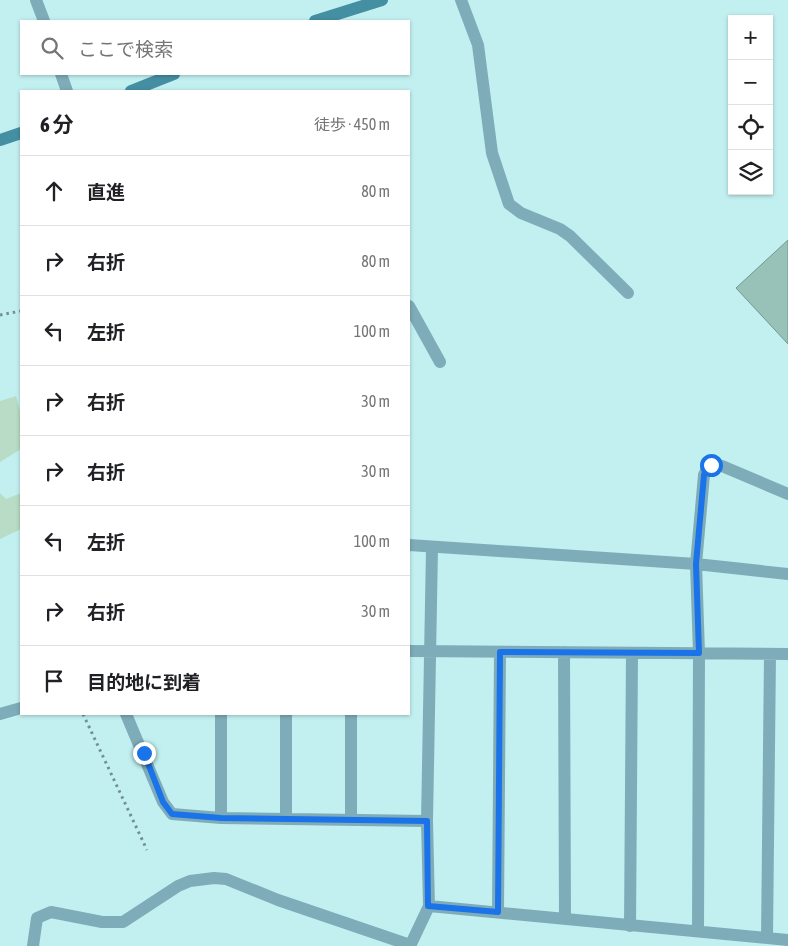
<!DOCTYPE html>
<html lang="ja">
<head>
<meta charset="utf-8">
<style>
  body { margin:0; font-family:"Asap Condensed","Noto Sans JP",sans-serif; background:#f6f6f6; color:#202124 }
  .controls { position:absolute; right:15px; top:15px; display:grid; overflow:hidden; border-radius:0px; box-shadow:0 1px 4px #0004 }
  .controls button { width:45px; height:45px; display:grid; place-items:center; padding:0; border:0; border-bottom:1px solid #e0e0e0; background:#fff; color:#202124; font:25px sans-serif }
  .stop { position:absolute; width:15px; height:15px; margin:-11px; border:4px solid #1a73e8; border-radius:50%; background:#fff }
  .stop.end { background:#1a73e8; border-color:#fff; box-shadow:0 1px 5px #0008 }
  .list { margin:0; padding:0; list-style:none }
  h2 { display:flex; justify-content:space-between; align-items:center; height:65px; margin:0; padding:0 20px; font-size:21px }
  h2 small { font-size:16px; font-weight:400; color:#757577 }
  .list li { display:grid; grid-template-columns:32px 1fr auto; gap:15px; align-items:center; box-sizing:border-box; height:70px; padding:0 20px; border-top:1px solid #e0e0e0 }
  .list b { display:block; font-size:19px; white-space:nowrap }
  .list em { font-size:16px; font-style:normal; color:#757577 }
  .icon { flex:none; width:28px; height:28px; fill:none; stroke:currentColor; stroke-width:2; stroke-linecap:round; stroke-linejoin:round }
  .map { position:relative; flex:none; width:788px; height:946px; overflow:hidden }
  .search { position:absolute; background:#fff; box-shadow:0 1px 4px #0004; left:20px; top:20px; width:390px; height:55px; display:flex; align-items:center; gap:12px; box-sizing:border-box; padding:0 18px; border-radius:0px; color:#757577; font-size:19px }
  .panel { position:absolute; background:#fff; box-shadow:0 1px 4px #0004; left:20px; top:90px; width:390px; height:625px; border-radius:0px }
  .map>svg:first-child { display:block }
  .green { fill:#b8dcc6 }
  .building { fill:#98c2b7; stroke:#70988f }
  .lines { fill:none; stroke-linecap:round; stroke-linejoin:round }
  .path { stroke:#729192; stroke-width:3; stroke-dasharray:2.5 4; stroke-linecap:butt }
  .street { stroke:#7facb9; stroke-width:12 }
  .secondary { stroke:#458fa3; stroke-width:12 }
  .route { stroke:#1a73e8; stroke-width:6 }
</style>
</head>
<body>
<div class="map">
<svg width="788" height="946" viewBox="0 0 788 946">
  <rect width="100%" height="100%" fill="#c2f0f1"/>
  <!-- green -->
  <path class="green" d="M16 396 21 415V449L0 462V401Z
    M0 493 6 499 21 493V529L0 539Z"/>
  <!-- building -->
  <path class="building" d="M788 240V344L736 288Z"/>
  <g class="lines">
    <!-- path -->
    <path class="path" d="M0 315 21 311
      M83 714 147 850"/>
    <!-- street -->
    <path class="street" d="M36 0 44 21
      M461 0 478 45 492 153 509 204 521 213 560 229 570 236 628 293
      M61 74 67 91
      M409 306 440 362
      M409 545 696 564 788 574
      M409 651 788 654
      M564 652 565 918
      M0 714 21 708
      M126 714 163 802 172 814 221 818 427 821
      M221 818V714
      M286 818V714
      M351 819V714
      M429 906 788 940
      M498 912 500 652
      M630 926 632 653
      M698 931 699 653 696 564 704 475C708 465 712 465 722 466L788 494
      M767 938 770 654
      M33 946 37 918 51 912 102 922H123L178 886 190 881 214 878 226 879 278 900 410 945
      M410 946 429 906 427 821 432 548"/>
    <!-- secondary -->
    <path class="secondary" d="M315 21 382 0
      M131 91 174 74
      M0 140 21 133"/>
  </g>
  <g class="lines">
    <!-- route -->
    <path class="route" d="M144 753 163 802 172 814 221 818 427 821 428 906 498 912 500 652 699 653 696 564 704 475 707 468 711 465"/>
  </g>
</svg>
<div class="controls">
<button>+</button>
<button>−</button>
<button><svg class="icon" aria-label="locate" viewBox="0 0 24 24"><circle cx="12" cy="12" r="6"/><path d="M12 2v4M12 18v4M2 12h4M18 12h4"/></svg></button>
<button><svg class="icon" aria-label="layers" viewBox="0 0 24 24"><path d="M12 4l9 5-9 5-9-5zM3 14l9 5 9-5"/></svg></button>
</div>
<div class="stop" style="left:711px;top:465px"></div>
<div class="stop end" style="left:144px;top:753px"></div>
<div class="search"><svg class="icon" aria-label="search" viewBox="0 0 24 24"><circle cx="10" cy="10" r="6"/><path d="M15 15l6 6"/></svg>ここで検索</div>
<section class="panel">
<h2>6 分<small>徒歩 · 450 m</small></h2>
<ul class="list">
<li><svg class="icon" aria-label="ahead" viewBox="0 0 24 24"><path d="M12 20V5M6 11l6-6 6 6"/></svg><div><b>直進</b></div><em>80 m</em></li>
<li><svg class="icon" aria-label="right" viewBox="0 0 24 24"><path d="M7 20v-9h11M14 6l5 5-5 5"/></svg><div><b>右折</b></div><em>80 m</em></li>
<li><svg class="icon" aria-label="left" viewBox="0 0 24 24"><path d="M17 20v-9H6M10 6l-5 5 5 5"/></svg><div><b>左折</b></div><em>100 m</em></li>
<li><svg class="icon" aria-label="right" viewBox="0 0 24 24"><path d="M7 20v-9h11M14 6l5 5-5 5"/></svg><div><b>右折</b></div><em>30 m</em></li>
<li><svg class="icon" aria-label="right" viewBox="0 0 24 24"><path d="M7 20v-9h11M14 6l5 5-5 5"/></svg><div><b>右折</b></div><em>30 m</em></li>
<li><svg class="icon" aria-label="left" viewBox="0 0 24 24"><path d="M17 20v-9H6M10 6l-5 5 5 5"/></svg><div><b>左折</b></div><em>100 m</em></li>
<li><svg class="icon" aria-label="right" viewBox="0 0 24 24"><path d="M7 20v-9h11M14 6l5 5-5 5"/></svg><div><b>右折</b></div><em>30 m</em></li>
<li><svg class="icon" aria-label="arrive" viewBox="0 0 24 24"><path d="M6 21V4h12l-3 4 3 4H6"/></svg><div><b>目的地に到着</b></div></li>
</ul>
</section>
</div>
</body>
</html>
